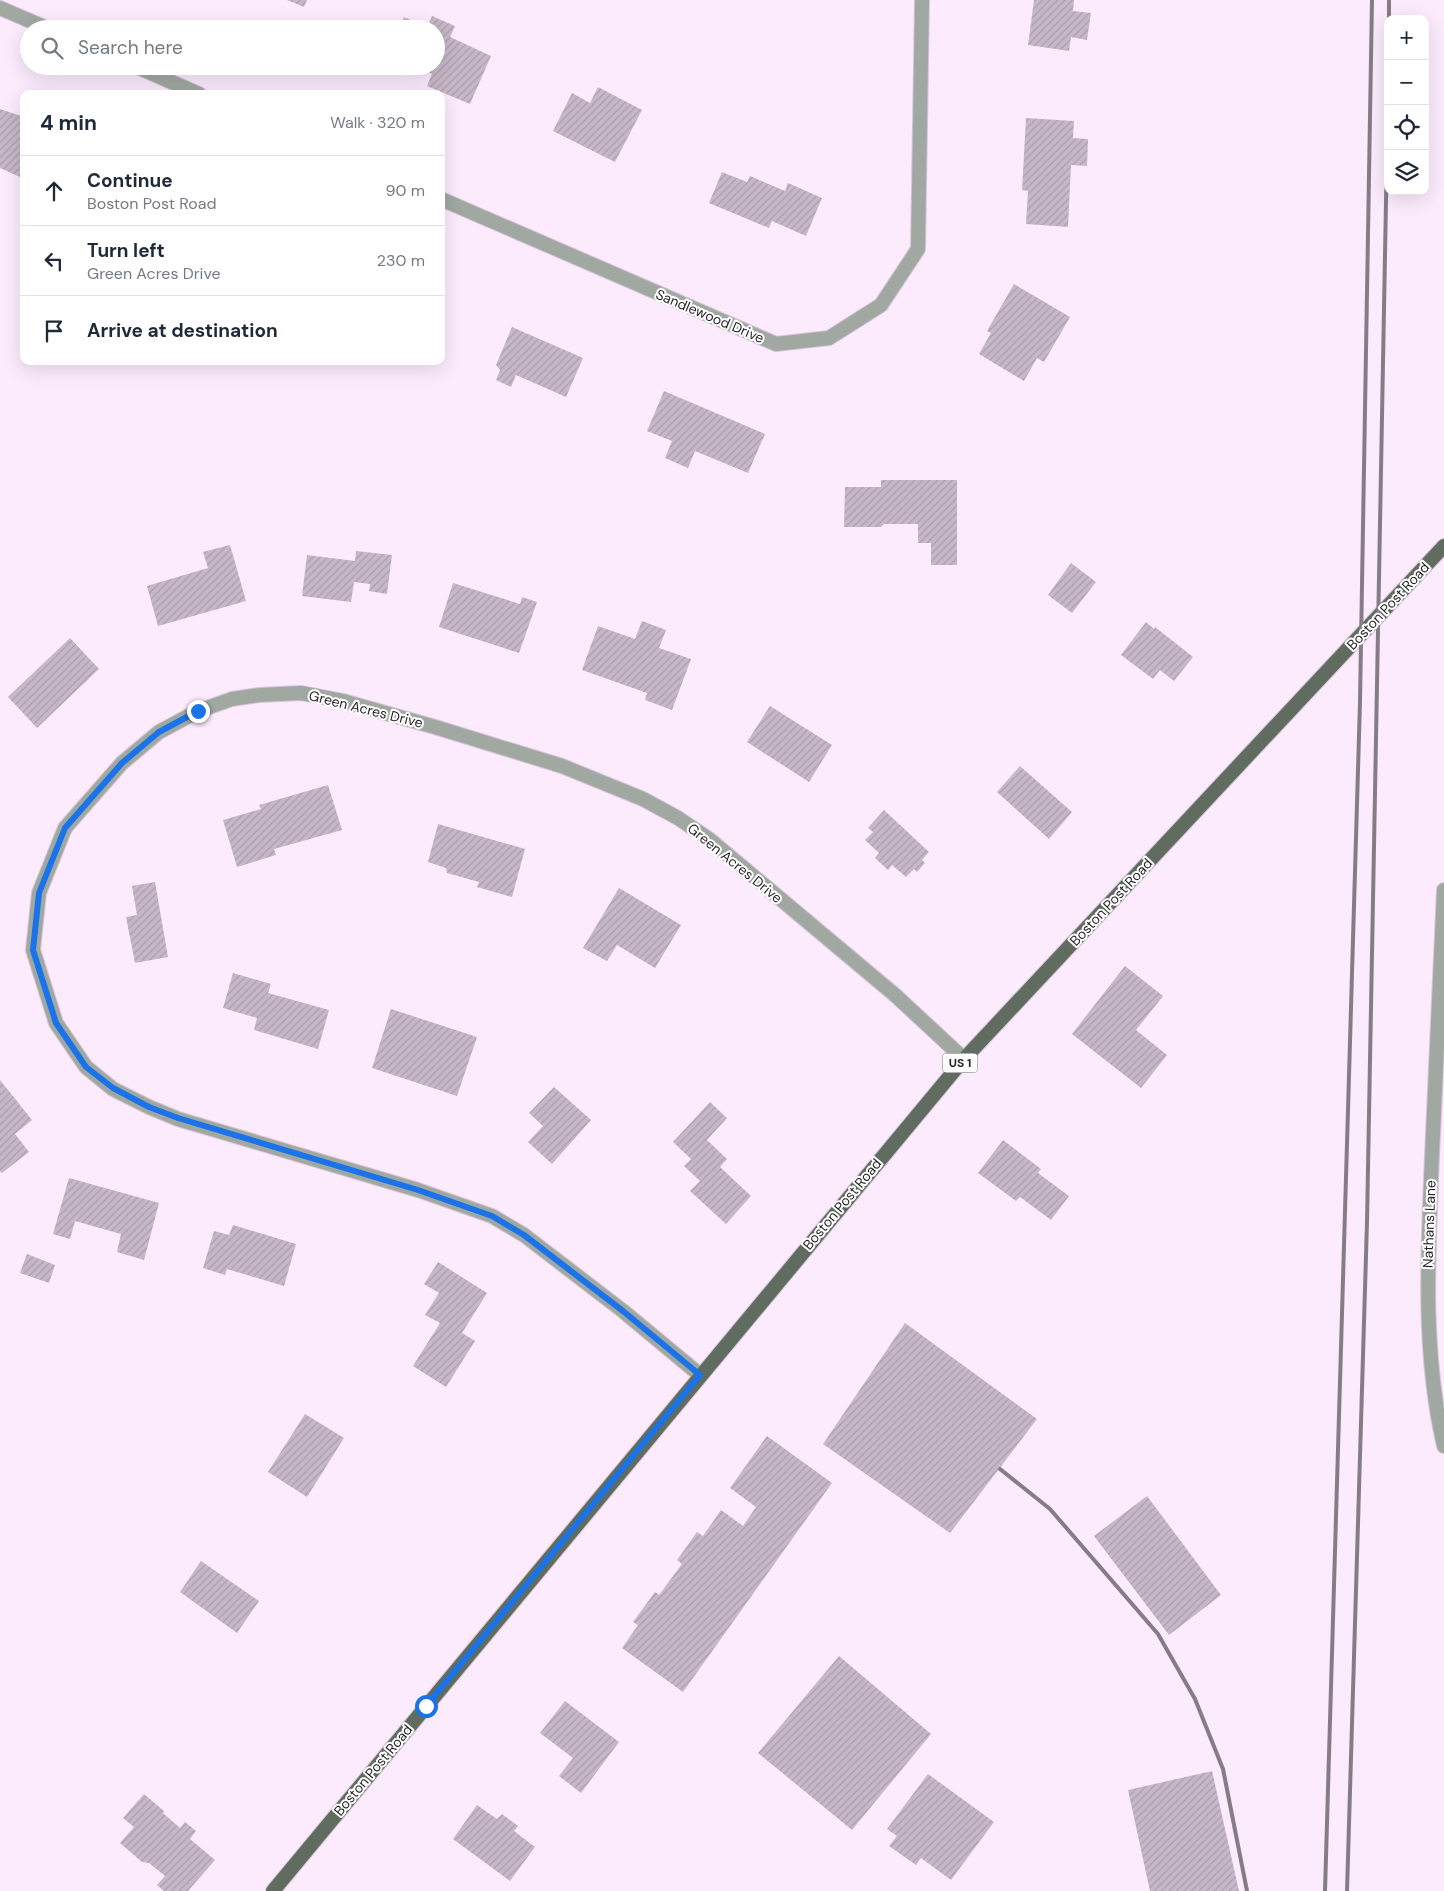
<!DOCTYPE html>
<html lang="en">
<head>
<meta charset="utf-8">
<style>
  body { margin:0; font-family:"DM Sans",sans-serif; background:#f2f2f3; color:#1f2937 }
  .controls { position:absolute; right:15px; top:15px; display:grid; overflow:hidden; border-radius:10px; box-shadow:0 5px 20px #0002 }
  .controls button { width:45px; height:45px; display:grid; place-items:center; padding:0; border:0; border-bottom:1px solid #e0e1e3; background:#fff; color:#1f2937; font:25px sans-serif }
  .stop { position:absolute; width:15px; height:15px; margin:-11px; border:4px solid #1a73e8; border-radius:50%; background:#fff }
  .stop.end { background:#1a73e8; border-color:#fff; box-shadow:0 1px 5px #0008 }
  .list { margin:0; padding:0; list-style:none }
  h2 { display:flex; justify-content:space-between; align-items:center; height:65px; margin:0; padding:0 20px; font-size:21px }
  h2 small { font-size:16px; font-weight:400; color:#747a83 }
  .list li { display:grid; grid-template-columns:32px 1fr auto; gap:15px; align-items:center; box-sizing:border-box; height:70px; padding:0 20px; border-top:1px solid #e0e1e3 }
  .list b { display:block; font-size:19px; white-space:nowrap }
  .list p { margin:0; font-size:16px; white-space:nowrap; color:#747a83 }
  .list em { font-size:16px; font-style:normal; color:#747a83 }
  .icon { flex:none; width:28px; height:28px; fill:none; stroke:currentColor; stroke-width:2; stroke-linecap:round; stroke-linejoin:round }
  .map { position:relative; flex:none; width:1444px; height:1891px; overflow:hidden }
  .search { position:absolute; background:#fff; box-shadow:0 5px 20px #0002; left:20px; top:20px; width:425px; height:55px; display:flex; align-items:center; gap:12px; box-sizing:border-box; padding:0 18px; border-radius:28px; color:#747a83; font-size:19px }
  .panel { position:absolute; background:#fff; box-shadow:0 5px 20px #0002; left:20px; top:90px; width:425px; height:275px; border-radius:10px }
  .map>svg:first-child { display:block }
  .building { fill:url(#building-hatch) }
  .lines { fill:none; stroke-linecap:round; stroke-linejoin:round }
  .minor-casing { stroke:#d4c6d6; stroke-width:16 }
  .primary-casing { stroke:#d4c6d6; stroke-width:16 }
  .minor { stroke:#a1a8a1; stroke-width:14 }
  .primary { stroke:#606c60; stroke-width:14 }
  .rail { stroke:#867c87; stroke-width:4 }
  .route { stroke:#1a73e8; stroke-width:6 }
  .labels { text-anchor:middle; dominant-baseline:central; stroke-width:4; stroke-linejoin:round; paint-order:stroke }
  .shield { fill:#fefffe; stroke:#666266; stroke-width:1 }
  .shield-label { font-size:12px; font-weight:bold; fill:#251f25 }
  .street-label { font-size:14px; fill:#251f25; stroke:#fefffe }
</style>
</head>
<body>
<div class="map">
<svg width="1444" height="1891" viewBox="0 0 1444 1891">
  <defs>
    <pattern id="building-hatch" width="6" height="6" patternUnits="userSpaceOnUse" patternTransform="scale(1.25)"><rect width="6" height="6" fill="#c7b8c9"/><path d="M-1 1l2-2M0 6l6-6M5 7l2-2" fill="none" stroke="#ab9eac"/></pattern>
  </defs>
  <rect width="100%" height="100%" fill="#fbebfd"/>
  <!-- building -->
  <path class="building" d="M287 0H307L304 7Z
    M1034 0H1074L1073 11 1091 13 1087 40 1071 37 1069 51 1028 45Z
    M432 16 455 26 450 37 491 56 470 104 427 86 432 74 415 66H436V29H399L404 17 427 28Z
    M598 87 642 110 615 162 553 131 572 93 590 103Z
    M0 109 24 117V168L20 177 0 168Z
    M1026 118 1074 121 1073 138 1088 139 1087 166 1071 165 1068 227 1026 224 1028 191 1022 190Z
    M722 172 747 182 750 176 785 191 788 183 822 198 806 236 772 221 769 228 709 203Z
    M1014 284 1070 317 1044 362 1037 358 1024 381 979 354 991 333 987 331Z
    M512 327 583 358 566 397 516 375 511 387 496 380 500 370 496 365Z
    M664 391 765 434 748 473 695 451 688 468 665 458 672 441 647 431Z
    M881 480H957V565H931V543H918V524H884L881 527H844L845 487H881Z
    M230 545 246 601 158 626 147 586 208 568 203 552Z
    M356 551 392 555 387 594 369 591 370 584 354 582 351 602 302 596 307 555 355 561Z
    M1071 563 1096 582 1072 613 1048 595Z
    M453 583 520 604 522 597 537 602 519 653 439 627Z
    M642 621 666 630 659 648 691 659 672 710 645 700 647 693 582 670 598 626 635 639Z
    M1146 622 1154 629 1155 627 1193 657 1174 681 1160 670 1153 679 1121 655Z
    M70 638 99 669 37 728 8 697Z
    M770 706 832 745 809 782 747 742Z
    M1020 766 1072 812 1049 839 997 792Z
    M328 785 342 830 274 849 276 855 237 867 223 820 261 809 259 805Z
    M884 810 929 852 922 860 925 863 917 872 914 869 906 877 892 865 888 870 875 858 879 853 865 840 873 832 868 828Z
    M438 824 525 849 512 897 477 887 479 882 447 873 446 868 428 862Z
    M155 882 168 957 135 963 126 917 137 915 132 886Z
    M619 888 681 925 655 968 617 945 607 961 583 948Z
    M1125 966 1163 996 1136 1030 1167 1055 1141 1088 1072 1034Z
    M233 973 271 984 268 993 329 1010 318 1049 254 1030 257 1018 223 1008Z
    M391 1009 477 1037 457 1096 372 1068Z
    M0 1080 32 1120 15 1134 29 1152 2 1173 0 1171Z
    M554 1087 591 1120 552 1164 528 1142 543 1126 529 1113Z
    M710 1102 727 1118 707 1140 727 1159 720 1167 751 1196 726 1224 690 1191 700 1181 684 1166 691 1159 673 1142Z
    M1003 1140 1041 1169 1038 1173 1069 1196 1051 1220 1020 1197 1016 1201 978 1173Z
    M69 1178 159 1203 144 1260 117 1252 121 1234 75 1221 70 1239 53 1234Z
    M233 1225 296 1244 284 1286 227 1269 225 1275 203 1268 214 1231 229 1235Z
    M27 1254 55 1265 49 1283 20 1273Z
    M438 1262 487 1293 462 1333 475 1341 446 1387 413 1366 440 1323 425 1315 439 1293 424 1284Z
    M905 1323 1037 1419 950 1533 823 1444Z
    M305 1414 344 1438 307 1497 268 1472Z
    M767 1436 832 1483 683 1692 622 1648 638 1625 633 1622 655 1592 659 1595 682 1564 677 1560 697 1532 703 1536 721 1510 743 1526 756 1507 730 1488Z
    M1147 1496 1221 1595 1169 1635 1094 1536Z
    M201 1561 259 1601 237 1633 180 1592Z
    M839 1656 931 1734 852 1830 758 1753Z
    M565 1701 619 1742 581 1793 559 1776 573 1758 540 1733Z
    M1212 1771 1239 1891H1150L1128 1790Z
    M928 1774 994 1822 951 1880 921 1858 916 1865 889 1846 897 1836 887 1829Z
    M144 1794 164 1811 163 1813 180 1828 185 1822 196 1831 190 1839 215 1860 188 1891H164L157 1885 165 1876 149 1863 142 1862 120 1843 134 1827 123 1818Z
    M477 1805 497 1819 502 1814 518 1826 514 1831 535 1847 510 1881 453 1839Z"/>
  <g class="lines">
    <!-- minor casing -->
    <g class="minor-casing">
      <path id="minor" d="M0 8 49 29
        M135 66 199 94
        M441 199 776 344 829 338 881 305 918 249 922 0
        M1444 890C1440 979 1436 1067 1432 1156 1428 1252 1422 1351 1444 1446
        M700 1375 623 1311 524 1235 492 1216 418 1190 178 1119 149 1107 113 1089 86 1067 56 1023 33 950 39 893 65 828 122 763 159 732 198 711 232 699 259 695 301 693 343 701 435 727 562 766 643 799 678 818 709 839 895 995 964 1059"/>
    </g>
    <!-- primary casing -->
    <g class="primary-casing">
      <path id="primary" d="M273 1891 964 1059 1444 546"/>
    </g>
    <!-- minor -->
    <use href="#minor" class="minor"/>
    <!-- primary -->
    <use href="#primary" class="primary"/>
    <!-- rail -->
    <path class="rail" d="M1389 19V0
      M1000 1469 1050 1509 1158 1634 1195 1699 1223 1769 1247 1891
      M1325 1891 1360 702 1372 0
      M1347 1891 1367 1222 1388 94"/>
  </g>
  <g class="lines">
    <!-- route -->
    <path class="route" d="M198 711 159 732 122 763 65 828 39 893 33 950 56 1023 86 1067 113 1088 149 1107 178 1118 418 1190 492 1216 524 1235 623 1311 700 1375 426 1706"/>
  </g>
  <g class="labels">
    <!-- shield labels -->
    <rect class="shield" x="942.5" y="1053.5" width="35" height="19" rx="4"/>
    <g class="shield-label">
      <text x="960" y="1063">US 1</text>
    </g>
    <!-- street labels -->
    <g class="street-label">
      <text transform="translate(710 316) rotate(23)">Sandlewood Drive</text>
      <text transform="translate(1388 606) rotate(-47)">Boston Post Road</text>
      <text transform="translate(366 709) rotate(14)">Green Acres Drive</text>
      <text transform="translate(735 863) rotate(39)">Green Acres Drive</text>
      <text transform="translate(1111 902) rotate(-47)">Boston Post Road</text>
      <text transform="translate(842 1204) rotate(-50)">Boston Post Road</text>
      <text transform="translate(1429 1224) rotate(-88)">Nathans Lane</text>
      <text transform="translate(373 1770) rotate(-50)">Boston Post Road</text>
    </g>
  </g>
</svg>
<div class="controls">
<button>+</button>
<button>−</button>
<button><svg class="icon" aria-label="locate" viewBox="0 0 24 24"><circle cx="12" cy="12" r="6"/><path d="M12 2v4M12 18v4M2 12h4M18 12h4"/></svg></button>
<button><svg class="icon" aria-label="layers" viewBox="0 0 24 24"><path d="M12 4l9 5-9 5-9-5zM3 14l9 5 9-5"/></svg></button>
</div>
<div class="stop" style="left:426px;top:1706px"></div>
<div class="stop end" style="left:198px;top:711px"></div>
<div class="search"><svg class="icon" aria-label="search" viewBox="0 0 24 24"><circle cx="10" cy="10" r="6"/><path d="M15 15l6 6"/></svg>Search here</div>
<section class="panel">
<h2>4 min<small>Walk · 320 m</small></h2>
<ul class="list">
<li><svg class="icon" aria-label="ahead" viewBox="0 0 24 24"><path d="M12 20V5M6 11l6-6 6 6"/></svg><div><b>Continue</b><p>Boston Post Road</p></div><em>90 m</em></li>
<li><svg class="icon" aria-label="left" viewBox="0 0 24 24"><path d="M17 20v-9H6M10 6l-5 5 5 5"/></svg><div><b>Turn left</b><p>Green Acres Drive</p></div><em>230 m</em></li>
<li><svg class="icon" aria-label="arrive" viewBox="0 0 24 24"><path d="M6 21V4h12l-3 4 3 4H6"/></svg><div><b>Arrive at destination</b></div></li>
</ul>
</section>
</div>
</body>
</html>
